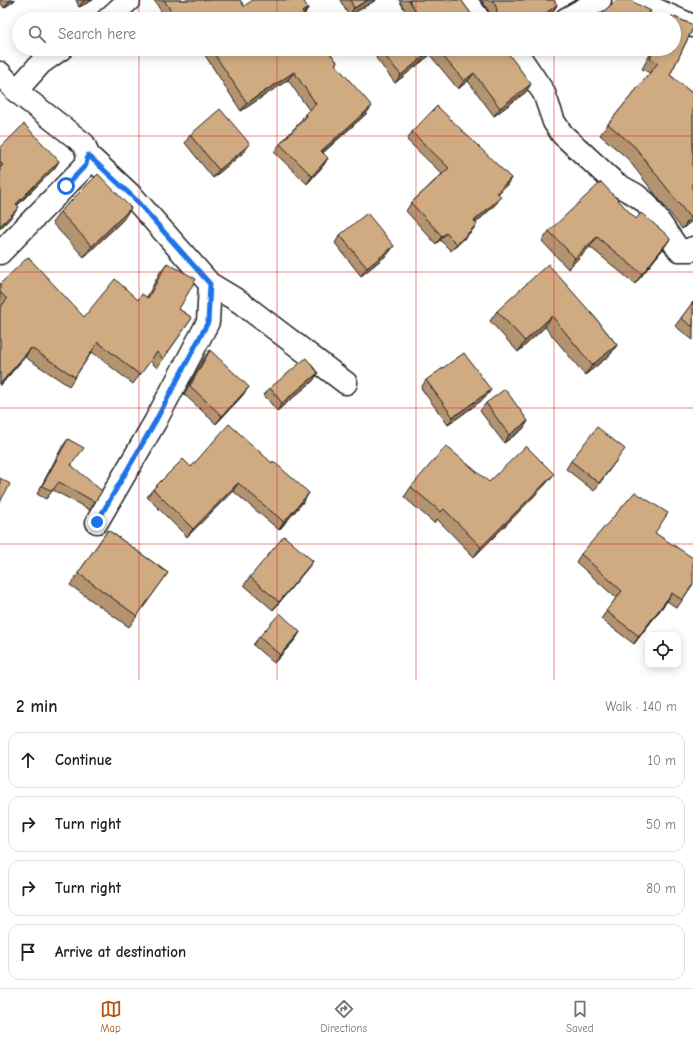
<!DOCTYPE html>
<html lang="en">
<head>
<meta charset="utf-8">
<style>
  body { margin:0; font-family:"Comic Neue",sans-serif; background:#f2f2f2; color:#202124 }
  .controls { position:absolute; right:12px; bottom:12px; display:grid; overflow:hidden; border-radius:8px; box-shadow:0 2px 10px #0003 }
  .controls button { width:36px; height:36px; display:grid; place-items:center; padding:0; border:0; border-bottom:1px solid #e0e0e0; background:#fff; color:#202124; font:20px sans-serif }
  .stop { position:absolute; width:12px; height:12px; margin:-9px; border:3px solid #1a73e8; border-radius:50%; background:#fff }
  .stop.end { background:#1a73e8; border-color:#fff; box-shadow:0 1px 4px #0008 }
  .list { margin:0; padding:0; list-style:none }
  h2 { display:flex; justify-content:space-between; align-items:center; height:52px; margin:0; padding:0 16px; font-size:17px }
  h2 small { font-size:13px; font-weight:400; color:#757577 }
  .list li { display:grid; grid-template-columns:26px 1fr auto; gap:12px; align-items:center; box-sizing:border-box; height:56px; margin:0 8px 8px; padding:0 8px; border:1px solid #e0e0e0; border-radius:12px }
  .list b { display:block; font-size:15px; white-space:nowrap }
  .list em { font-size:13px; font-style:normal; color:#757577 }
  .icon { flex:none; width:22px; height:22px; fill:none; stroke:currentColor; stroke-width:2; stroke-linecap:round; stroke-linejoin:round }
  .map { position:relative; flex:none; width:693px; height:680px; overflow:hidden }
  .search { position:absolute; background:#fff; box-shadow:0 2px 10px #0003; left:12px; right:12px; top:12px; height:44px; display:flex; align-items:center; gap:10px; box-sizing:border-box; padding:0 14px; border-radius:22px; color:#757577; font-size:15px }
  .sheet { height:308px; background:#fff }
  nav { display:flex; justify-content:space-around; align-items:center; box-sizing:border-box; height:56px; border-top:1px solid #e0e0e0; background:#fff; font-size:11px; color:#757577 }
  nav a { display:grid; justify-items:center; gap:2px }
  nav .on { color:#b45309 }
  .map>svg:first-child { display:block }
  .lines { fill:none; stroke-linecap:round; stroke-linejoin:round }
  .minor-casing { stroke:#1c1c1c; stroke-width:25 }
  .minor { stroke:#fff; stroke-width:22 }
  .wall { fill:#b39370; stroke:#1c1c1c }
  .shaded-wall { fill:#92785b; stroke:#1c1c1c }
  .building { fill:#d0ab82; stroke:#1c1c1c }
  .route { stroke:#1a73e8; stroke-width:5 }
  .grid { fill:none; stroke:#d62828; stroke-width:1; stroke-opacity:0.55 }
</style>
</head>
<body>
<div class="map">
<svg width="693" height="680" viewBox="0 0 693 680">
  <rect width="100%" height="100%" fill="#fff"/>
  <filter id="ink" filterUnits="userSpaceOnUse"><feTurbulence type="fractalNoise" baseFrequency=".025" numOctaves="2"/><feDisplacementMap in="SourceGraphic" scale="8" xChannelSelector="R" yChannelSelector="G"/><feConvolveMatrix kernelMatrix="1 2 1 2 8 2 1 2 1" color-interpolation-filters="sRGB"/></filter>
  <g filter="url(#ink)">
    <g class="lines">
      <!-- minor casing -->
      <g class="minor-casing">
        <path id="minor" d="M465 0 479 19
          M634 0 693 26
          M108 19 129 0
          M566 19 600 0
          M509 49 517 53 544 93 554 122 562 134 616 184 636 195 646 203 679 250H691L693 248
          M0 73 16 91 84 144 88 155 134 198 210 284 240 302 346 383
          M16 91 41 63 61 49
          M0 253 86 165 88 155
          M97 522 155 422 208 322 210 284"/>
      </g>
      <!-- minor -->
      <use href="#minor" class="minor"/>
    </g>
    <!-- wall -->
    <path class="wall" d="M0 0H15L4 8 0 2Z
      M76 0H93L79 7Z
      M154 0H240L244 6 308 8 304 15 307 19H166Z
      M340 0H376L349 16Z
      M399 0H461L475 19H410Z
      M481 0H554L557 5 552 13 544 19H491L489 12Z
      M672 16 693 25V28L670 75 693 94V220L682 229 627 158 600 135 608 124 650 73 642 69 653 49H674V19H670Z
      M201 49H327L337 62 335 65 366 114 323 153 328 158 323 166 307 184 274 152 280 144 300 122 305 114 309 110 288 80 241 111Z
      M384 49H505L526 92 494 116 468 81 458 89 430 55 395 83 376 58 381 51Z
      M412 132 511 178 506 186 498 194 501 197 495 205 476 223 471 232 451 251 440 240 436 244 406 211 411 203 442 174 407 140Z
      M190 135 244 152 213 178 185 143Z
      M0 148 59 161 54 169 17 206 13 215 0 229Z
      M60 212 123 220 84 257 52 223Z
      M636 219 670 239 663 249 635 284 590 247 568 269 542 241 549 231Z
      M340 235 388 254 361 276 335 243Z
      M167 263 179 309 192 318 157 368 150 361 133 384 92 352 69 386 25 357 0 386V284L84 317 147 297 160 272Z
      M693 302V340L675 326Z
      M497 311 593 315 617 345 610 355 585 375 545 327 518 352 490 321Z
      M210 350 243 395 216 424 184 394 204 358Z
      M318 373 313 381 277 411 264 395 270 388Z
      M426 380 485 398 448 425 421 388Z
      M486 403 528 421 523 429 504 443 480 411Z
      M68 439 72 466 95 502 90 510 53 490 46 499 37 494 62 447Z
      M619 457 594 491 566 469 571 461Z
      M191 467 304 501 279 530 233 491 187 537 147 497 153 489Z
      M489 482 546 484 474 557 437 519 434 523 404 497 411 487Z
      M108 530 168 573 129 627 70 585Z
      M655 533 693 584 677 608 667 601 634 644 601 619 616 598 576 562 581 554Z
      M313 561 307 569 273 610 244 585 250 577Z
      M300 632 295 640 274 663 253 645 259 637Z"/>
    <!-- shaded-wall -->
    <path class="shaded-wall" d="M10 0H15L4 8Z
      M84 0H93L79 7Z
      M368 0H376L349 16 354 8Z
      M557 5 552 13 544 19H538Z
      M308 8 303 16 302 12Z
      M651 11 645 19H642Z
      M433 49H434L430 55 395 83 401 75Z
      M294 72 288 80 241 111 247 103Z
      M474 73 468 81 458 89 464 81Z
      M531 84 526 92 494 116 500 108Z
      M372 106 366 114 315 159 321 151Z
      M250 144 244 152 213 178 219 170Z
      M328 158 323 166 307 184 312 176Z
      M59 161 54 169 10 212 16 204Z
      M511 178 506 186 491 200 497 192Z
      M501 197 495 205 469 229 474 221Z
      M19 207 13 215 0 229V226Z
      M131 208 123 220 84 257 92 246Z
      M693 215V220L682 229 690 218Z
      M477 224 471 232 451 251 457 244Z
      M446 233 440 240 436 244 442 236Z
      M597 237 590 247 568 269 575 258Z
      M670 239 663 249 635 284 642 274Z
      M394 246 388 254 361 276 367 268Z
      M552 316 545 327 518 352 525 341Z
      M617 345 610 355 585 375 592 365Z
      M31 348 25 357 0 386V384Z
      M318 373 313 381 277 411 282 403Z
      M249 387 243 395 216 424 222 416Z
      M491 390 485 398 448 425 453 417Z
      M528 421 523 429 504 443 509 435Z
      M554 474 546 484 474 557 481 547Z
      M238 483 233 491 187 537 193 529Z
      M309 493 304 501 279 530 284 522Z
      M313 561 307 569 273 610 279 602Z
      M672 593 667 601 634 644 639 636Z
      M300 632 295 640 274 663 280 655Z"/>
    <!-- building -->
    <path class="building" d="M164 0H240L244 6 253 0H303L308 8 302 12 307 19H176Z
      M350 0H368L354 8Z
      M409 0H461L475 19H420Z
      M492 0H554L557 5 538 19H494L496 17 497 10 495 4Z
      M616 0H630L635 3 651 11 642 19H598L597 18Z
      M672 16 693 25V28L670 75 693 94V215L690 218 635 147 608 124 658 63 650 58 655 49H674V19H671Z
      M211 49H327L337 62 335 64 372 106 321 151 328 158 312 176 280 144 307 116 305 114 316 104 294 72 247 103Z
      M384 49H433L401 75 381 51Z
      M437 49H505L531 84 500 108 474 73 464 81Z
      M437 106 511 178 497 192 501 197 474 221 477 224 457 244 446 233 442 236 411 203 449 168 412 132Z
      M220 109 250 144 219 170 190 135Z
      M24 124 59 161 16 204 19 207 0 226V168L3 165 0 162V148Z
      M98 174 131 208 92 246 60 212Z
      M601 182 636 219 641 213 666 234 670 239 642 274 597 237 575 258 549 231Z
      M367 213 394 246 367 268 340 235Z
      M28 257 84 317 115 279 138 300 142 294 148 298 167 263 196 279 179 309 192 318 163 359 157 352 140 375 98 342 75 377 31 348 0 384V308L7 299 0 292V284Z
      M548 264 593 315 617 345 592 365 552 316 525 341 497 311Z
      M693 302V327L681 318Z
      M210 350 249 387 222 416 190 386Z
      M464 353 491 390 453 417 426 380Z
      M306 358 318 373 282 403 270 388Z
      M505 389 528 421 509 435 486 403Z
      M229 424 272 463 273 461 309 493 284 522 238 483 193 529 153 489 183 459 191 467Z
      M597 427 625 449 599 483 571 461Z
      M68 439 84 448 71 465 102 491 95 502 59 482 52 491 42 486Z
      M446 446 489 482 526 446 554 474 481 547 444 509 441 512 411 487Z
      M0 478 10 484 0 502Z
      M635 492 668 513 655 533 693 558V584L682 600 672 593 639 636 606 611 622 591 581 554Z
      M108 530 168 573 137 616 78 573Z
      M284 536 313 561 279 602 250 577Z
      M280 613 300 632 280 655 259 637Z"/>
  </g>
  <g class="lines" filter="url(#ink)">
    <!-- route -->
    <path class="route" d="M66 186 86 165 88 155 134 198 210 284 208 322 155 422 97 522"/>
  </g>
  <!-- grid -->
  <path class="grid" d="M139 0V19M277 0V19M416 0V19M554 0V19M139 49V680M277 49V680M416 49V680M554 49V680M0 136H693M0 272H693M0 408H693M0 544H693"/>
</svg>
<div class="controls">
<button><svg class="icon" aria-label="locate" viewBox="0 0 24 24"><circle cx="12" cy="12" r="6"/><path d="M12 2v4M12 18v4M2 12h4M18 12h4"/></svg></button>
</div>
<div class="stop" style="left:66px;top:186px"></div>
<div class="stop end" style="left:97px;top:522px"></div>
<div class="search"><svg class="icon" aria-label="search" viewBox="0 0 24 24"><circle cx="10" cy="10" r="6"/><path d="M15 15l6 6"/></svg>Search here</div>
</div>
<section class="sheet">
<h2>2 min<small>Walk · 140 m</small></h2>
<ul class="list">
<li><svg class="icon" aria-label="ahead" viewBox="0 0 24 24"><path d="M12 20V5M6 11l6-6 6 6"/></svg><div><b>Continue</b></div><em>10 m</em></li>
<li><svg class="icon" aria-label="right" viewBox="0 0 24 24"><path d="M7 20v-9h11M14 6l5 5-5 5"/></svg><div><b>Turn right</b></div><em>50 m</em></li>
<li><svg class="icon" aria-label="right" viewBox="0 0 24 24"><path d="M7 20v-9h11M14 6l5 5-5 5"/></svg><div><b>Turn right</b></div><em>80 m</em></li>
<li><svg class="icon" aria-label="arrive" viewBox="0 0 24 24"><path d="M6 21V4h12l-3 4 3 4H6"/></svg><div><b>Arrive at destination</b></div></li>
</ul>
</section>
<nav>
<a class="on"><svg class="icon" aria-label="map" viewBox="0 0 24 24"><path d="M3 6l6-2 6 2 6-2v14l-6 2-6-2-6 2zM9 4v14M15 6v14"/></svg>Map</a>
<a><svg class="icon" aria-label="directions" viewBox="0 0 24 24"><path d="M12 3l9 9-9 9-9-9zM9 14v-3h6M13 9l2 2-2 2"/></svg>Directions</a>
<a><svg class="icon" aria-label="saved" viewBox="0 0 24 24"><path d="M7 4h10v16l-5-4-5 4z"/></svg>Saved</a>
</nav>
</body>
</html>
